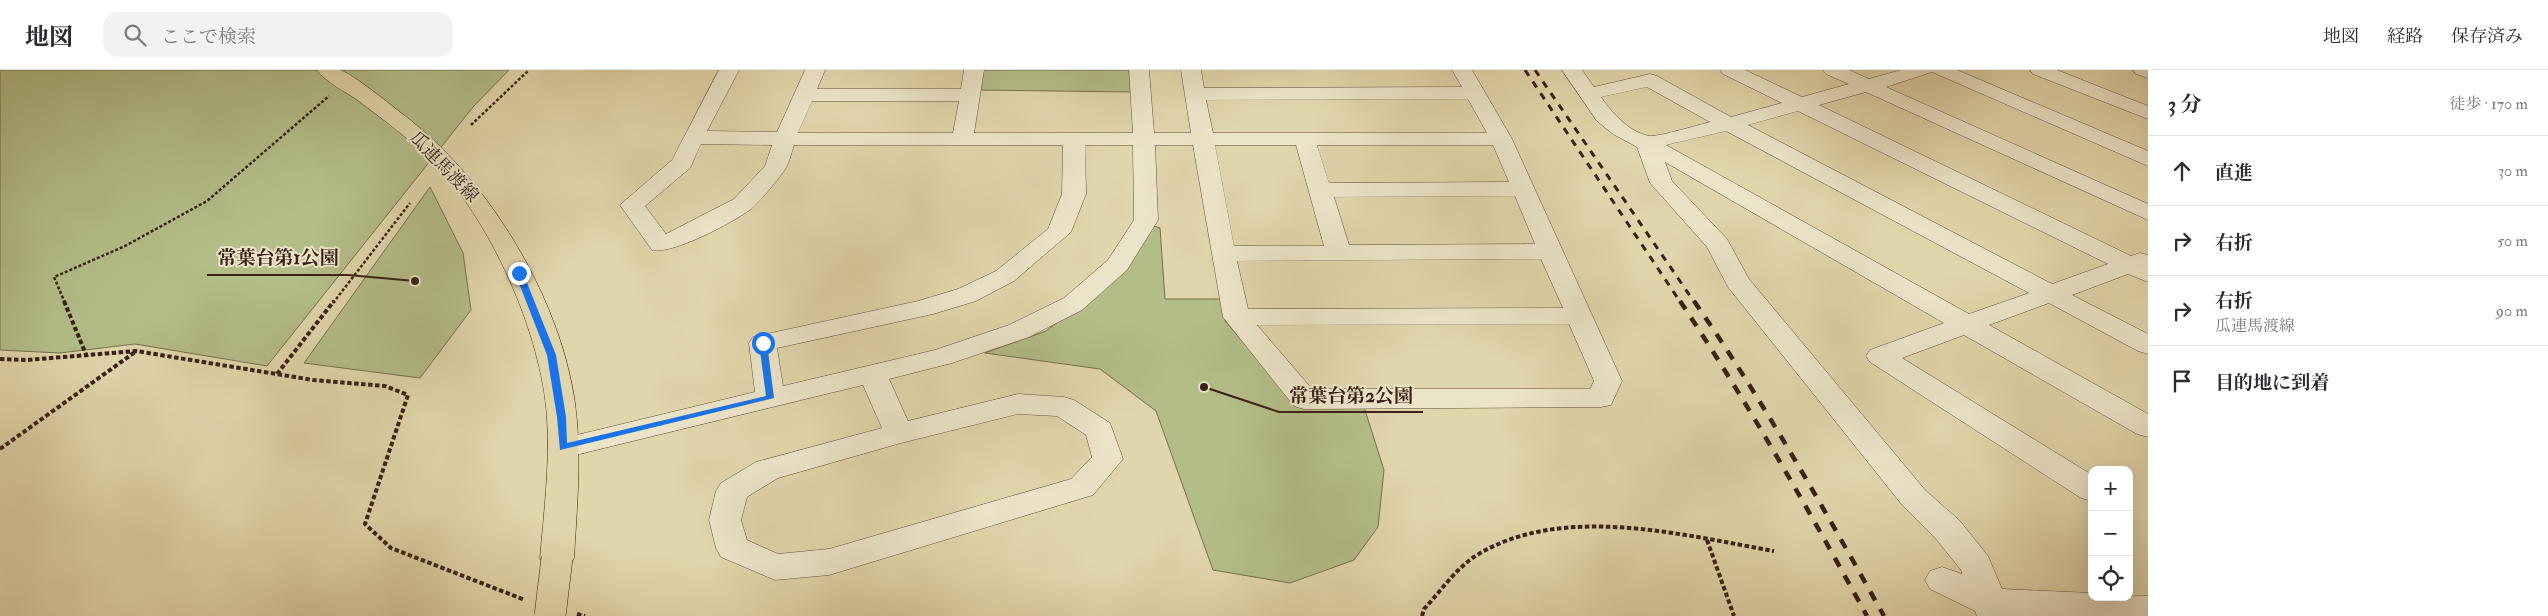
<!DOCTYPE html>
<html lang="ja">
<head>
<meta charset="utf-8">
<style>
  body { margin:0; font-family:"IM FELL Double Pica","Noto Serif JP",serif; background:#f2f2f3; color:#2b2b33 }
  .controls { position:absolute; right:15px; bottom:15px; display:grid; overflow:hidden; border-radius:10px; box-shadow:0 5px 20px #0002 }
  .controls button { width:45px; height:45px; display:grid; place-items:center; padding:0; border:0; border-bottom:1px solid #e1e1e2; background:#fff; color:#2b2b33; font:25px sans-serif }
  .stop { position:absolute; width:15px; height:15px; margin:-11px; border:4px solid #1a73e8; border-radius:50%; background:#fff }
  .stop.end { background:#1a73e8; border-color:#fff; box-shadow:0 1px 5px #0008 }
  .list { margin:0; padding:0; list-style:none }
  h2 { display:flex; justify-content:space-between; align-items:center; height:65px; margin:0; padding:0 20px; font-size:21px }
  h2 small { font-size:16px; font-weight:400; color:#7c7c81 }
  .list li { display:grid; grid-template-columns:32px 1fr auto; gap:15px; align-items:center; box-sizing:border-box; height:70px; padding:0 20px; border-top:1px solid #e1e1e2 }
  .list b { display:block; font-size:19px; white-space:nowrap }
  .list p { margin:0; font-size:16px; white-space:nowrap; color:#7c7c81 }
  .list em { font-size:16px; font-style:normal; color:#7c7c81 }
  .icon { flex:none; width:28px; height:28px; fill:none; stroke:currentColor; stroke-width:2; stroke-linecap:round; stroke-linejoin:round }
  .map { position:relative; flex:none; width:2148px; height:546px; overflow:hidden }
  header { display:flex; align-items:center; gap:30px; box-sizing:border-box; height:70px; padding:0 25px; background:#fff; border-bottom:1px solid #e1e1e2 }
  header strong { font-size:24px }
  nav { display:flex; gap:28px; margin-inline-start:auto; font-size:18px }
  .search { width:350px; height:45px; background:#f2f2f3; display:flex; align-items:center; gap:12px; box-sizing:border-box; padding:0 18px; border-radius:15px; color:#7c7c81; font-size:19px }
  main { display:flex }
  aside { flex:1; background:#fff }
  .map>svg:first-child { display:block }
  .green { fill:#b3bd88; stroke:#766e50 }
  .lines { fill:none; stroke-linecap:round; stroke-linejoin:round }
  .minor-casing { stroke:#644d3c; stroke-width:1 }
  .major-casing { stroke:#3a2017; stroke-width:1 }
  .path-far1 { stroke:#3a2017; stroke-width:2.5; stroke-dasharray:3 2; stroke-linecap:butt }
  .path { stroke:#3a2017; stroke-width:4; stroke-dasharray:4.5 2.5; stroke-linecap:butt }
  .minor { fill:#ece4c8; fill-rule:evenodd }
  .major { fill:#e1d5ab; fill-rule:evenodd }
  .rail-far1 { stroke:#3a2017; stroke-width:3; stroke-dasharray:7 7; stroke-linecap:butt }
  .rail { stroke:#3a2017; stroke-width:4.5; stroke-dasharray:10 10; stroke-linecap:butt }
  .major-bridge-casing { stroke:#3a2017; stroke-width:32; stroke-linecap:butt }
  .major-bridge { stroke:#e1d5ab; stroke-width:31 }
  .route { fill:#1a73e8 }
  .labels { text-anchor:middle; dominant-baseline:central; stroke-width:4; stroke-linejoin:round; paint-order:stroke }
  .street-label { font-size:18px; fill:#3a2017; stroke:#ece4c8 }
  .leader { fill:none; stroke:#3a2017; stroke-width:2 }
  .callout-dot { fill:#3a2017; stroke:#ece4c8; stroke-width:2 }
  .callout-label { font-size:19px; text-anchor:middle; font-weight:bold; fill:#3a2017; stroke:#ece4c8; stroke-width:4; stroke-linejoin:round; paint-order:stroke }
</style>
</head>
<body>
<header>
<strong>地図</strong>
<div class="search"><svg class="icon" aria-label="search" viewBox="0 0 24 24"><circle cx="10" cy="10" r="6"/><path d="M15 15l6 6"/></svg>ここで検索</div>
<nav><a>地図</a><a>経路</a><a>保存済み</a></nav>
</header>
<main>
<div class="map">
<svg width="2148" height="546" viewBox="0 0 2148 546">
  <rect width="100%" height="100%" fill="#e1d5ab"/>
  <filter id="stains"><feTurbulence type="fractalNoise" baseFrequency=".004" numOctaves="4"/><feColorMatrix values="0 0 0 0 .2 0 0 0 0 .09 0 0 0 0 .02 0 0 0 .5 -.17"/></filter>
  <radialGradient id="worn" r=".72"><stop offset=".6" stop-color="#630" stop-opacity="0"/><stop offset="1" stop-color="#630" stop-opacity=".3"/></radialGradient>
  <!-- green -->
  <path class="green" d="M0 0H509L473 37 267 296 135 274 60 283 0 280Z
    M983 0H1129L1131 22 980 20Z
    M430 117 463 183 471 240 420 308 304 293Z
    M1150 155 1160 158 1165 229H1223L1225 251 1298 336 1364 337 1384 400 1378 457 1354 490 1290 513 1213 500 1156 341 1100 299 985 283 1046 261 1127 198Z"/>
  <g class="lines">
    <!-- minor casing -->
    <g class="minor-casing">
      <path id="minor" d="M719 0H739L707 61 777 62 805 0H825L817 19H961L964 0H984L974 63H1133L1129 0H1149L1154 63H1191L1181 0H1201L1204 18 1462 17 1452 0H1472L1512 69 1622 311 1611 335 1601 337 1304 339 1294 336 1223 247 1193 75H1155L1158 150 1127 200 1082 240 1029 267 952 293 889 309 908 351 1018 324 1064 327 1074 330 1110 353 1123 389 1093 425 829 505 775 510 721 487 716 478 709 450 716 421 721 413 756 392 882 358 863 315 563 388 552 385 548 378 552 371 755 322 749 273 753 267 918 231 958 219 996 201 1048 159 1062 124 1063 75H794C791 84 789 94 784 101 775 113 762 129 751 139 734 152 672 185 652 180L620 135 672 90ZM1468 29 1487 63H1213L1206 30ZM812 31H959L953 63H798ZM701 74 772 75 765 96 734 129 666 164 645 136 690 98ZM1085 75H1133L1134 150 1108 190 1064 228 1009 255 935 280 783 316 777 278 933 244 976 231 1014 211 1071 162 1086 124ZM1215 75H1296L1324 176H1234ZM1317 75H1493L1509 112 1329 113ZM1515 126 1535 174 1349 175 1334 127ZM1541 189 1563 238 1248 239 1237 191ZM1569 254 1594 311 1590 319H1312L1257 255ZM1018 344 1057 346 1086 365 1092 387 1071 409 829 479 778 484 747 470 741 450 747 427 778 408 901 373Z
        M1562 0H1582L1594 17 1650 4 1657 6 1731 47 1782 33 1723 4 1720 0H1745L1802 27 1849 14 1826 4 1823 0H1849L1869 9 1901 0H1957L2148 81V96L1932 2 1886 17 2148 134V150L1866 22 1819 35 2131 186 2140 183 2148 185V212L2128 204 2072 225 2148 264V284L2138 281 2049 233 1989 255 2148 344V367L2137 364 1964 265 1902 288 2092 405V431L2081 428 1870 292 1866 286 1870 280 1944 253 1665 92 1672 111 1727 169 1749 209 1925 420 1960 451 1988 486 2002 519 2092 523V527L2148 526V546H1977L1975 541 1930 519 1925 510 1930 501 1942 497 1962 504 1961 500 1936 469 1903 436 1728 217 1707 177 1650 113 1637 77 1613 64 1597 51ZM1647 17 1710 52C1698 55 1659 67 1649 66 1629 62 1612 43 1601 27ZM1798 41 2108 194 2052 214 1748 55ZM1726 61 2029 223 1969 244 1666 75Z
        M2030 0H2057L2148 36V49L2033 4Z
        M2133 0H2148V8L2136 4Z"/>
    </g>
    <!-- major casing -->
    <g class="major-casing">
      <path id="major" d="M317 0C324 0 334 0 340 0 353 4 392 36 405 46 489 110 560 228 575 333 582 384 577 437 574 488L569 497 557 501 545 497 540 488C544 442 550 394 547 348 542 265 490 147 430 89 408 68 384 50 360 32 347 22 326 13 317 0Z"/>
    </g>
    <!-- path-far1 -->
    <path class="path-far1" d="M471 55 529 0
      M65 233 54 207 125 176 207 131 329 26
      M333 233 410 133"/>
    <!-- path -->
    <path class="path" d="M64 231 87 287
      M0 289 27 290 136 281 313 310 385 316 408 325 365 454 391 478 525 530
      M277 304 334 231
      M0 379 135 282
      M1707 470 1734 546
      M577 544 585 546
      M1422 546 1424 539C1441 521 1456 498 1477 485 1562 433 1682 465 1774 481"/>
    <!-- minor -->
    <use href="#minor" class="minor"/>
    <!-- major -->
    <use href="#major" class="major"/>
    <!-- rail-far1 -->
    <path class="rail-far1" d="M1525 0 1681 233
      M1535 0 1695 233"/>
    <!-- rail -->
    <path class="rail" d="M1680 231C1748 333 1808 439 1867 546
      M1694 231C1764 332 1824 439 1884 546"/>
    <!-- major-bridge casing -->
    <g class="major-bridge-casing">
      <path id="major-bridge" d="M550 546 557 488"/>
    </g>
    <!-- major-bridge -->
    <use href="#major-bridge" class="major-bridge"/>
  </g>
  <!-- route -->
  <path class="route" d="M519 201 523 203 556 285 566 347 567 373 766 326 759 273 763 270 767 273 774 328 560 380 557 347 547 285 515 203Z"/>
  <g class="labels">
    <!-- street labels -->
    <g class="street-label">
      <text transform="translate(444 97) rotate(46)">瓜連馬渡線</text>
    </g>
  </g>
  <!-- callouts -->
  <path class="leader" d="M415 211L348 205H207M1204 317L1279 342H1423"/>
  <g class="callout-dot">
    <circle cx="415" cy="211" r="5"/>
    <circle cx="1204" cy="317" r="5"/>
  </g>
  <g class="callout-label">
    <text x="278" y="194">常葉台第1公園</text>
    <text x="1351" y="332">常葉台第2公園</text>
  </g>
  <rect width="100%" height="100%" filter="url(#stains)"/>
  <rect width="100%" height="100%" fill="url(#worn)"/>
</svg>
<div class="controls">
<button>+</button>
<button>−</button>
<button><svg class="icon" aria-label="locate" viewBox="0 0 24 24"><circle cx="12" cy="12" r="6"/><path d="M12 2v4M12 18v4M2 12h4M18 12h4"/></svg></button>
</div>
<div class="stop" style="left:763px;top:273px"></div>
<div class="stop end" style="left:519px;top:203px"></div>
</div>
<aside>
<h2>3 分<small>徒歩 · 170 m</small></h2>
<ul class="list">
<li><svg class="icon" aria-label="ahead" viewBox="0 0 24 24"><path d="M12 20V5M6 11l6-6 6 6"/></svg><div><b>直進</b></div><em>30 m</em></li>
<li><svg class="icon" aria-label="right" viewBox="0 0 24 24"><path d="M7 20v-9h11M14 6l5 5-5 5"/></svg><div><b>右折</b></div><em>50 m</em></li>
<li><svg class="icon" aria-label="right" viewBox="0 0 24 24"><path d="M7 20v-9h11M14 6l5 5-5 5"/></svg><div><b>右折</b><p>瓜連馬渡線</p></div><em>90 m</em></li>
<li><svg class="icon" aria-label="arrive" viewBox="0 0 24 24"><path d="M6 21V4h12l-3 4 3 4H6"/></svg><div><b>目的地に到着</b></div></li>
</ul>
</aside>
</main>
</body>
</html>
